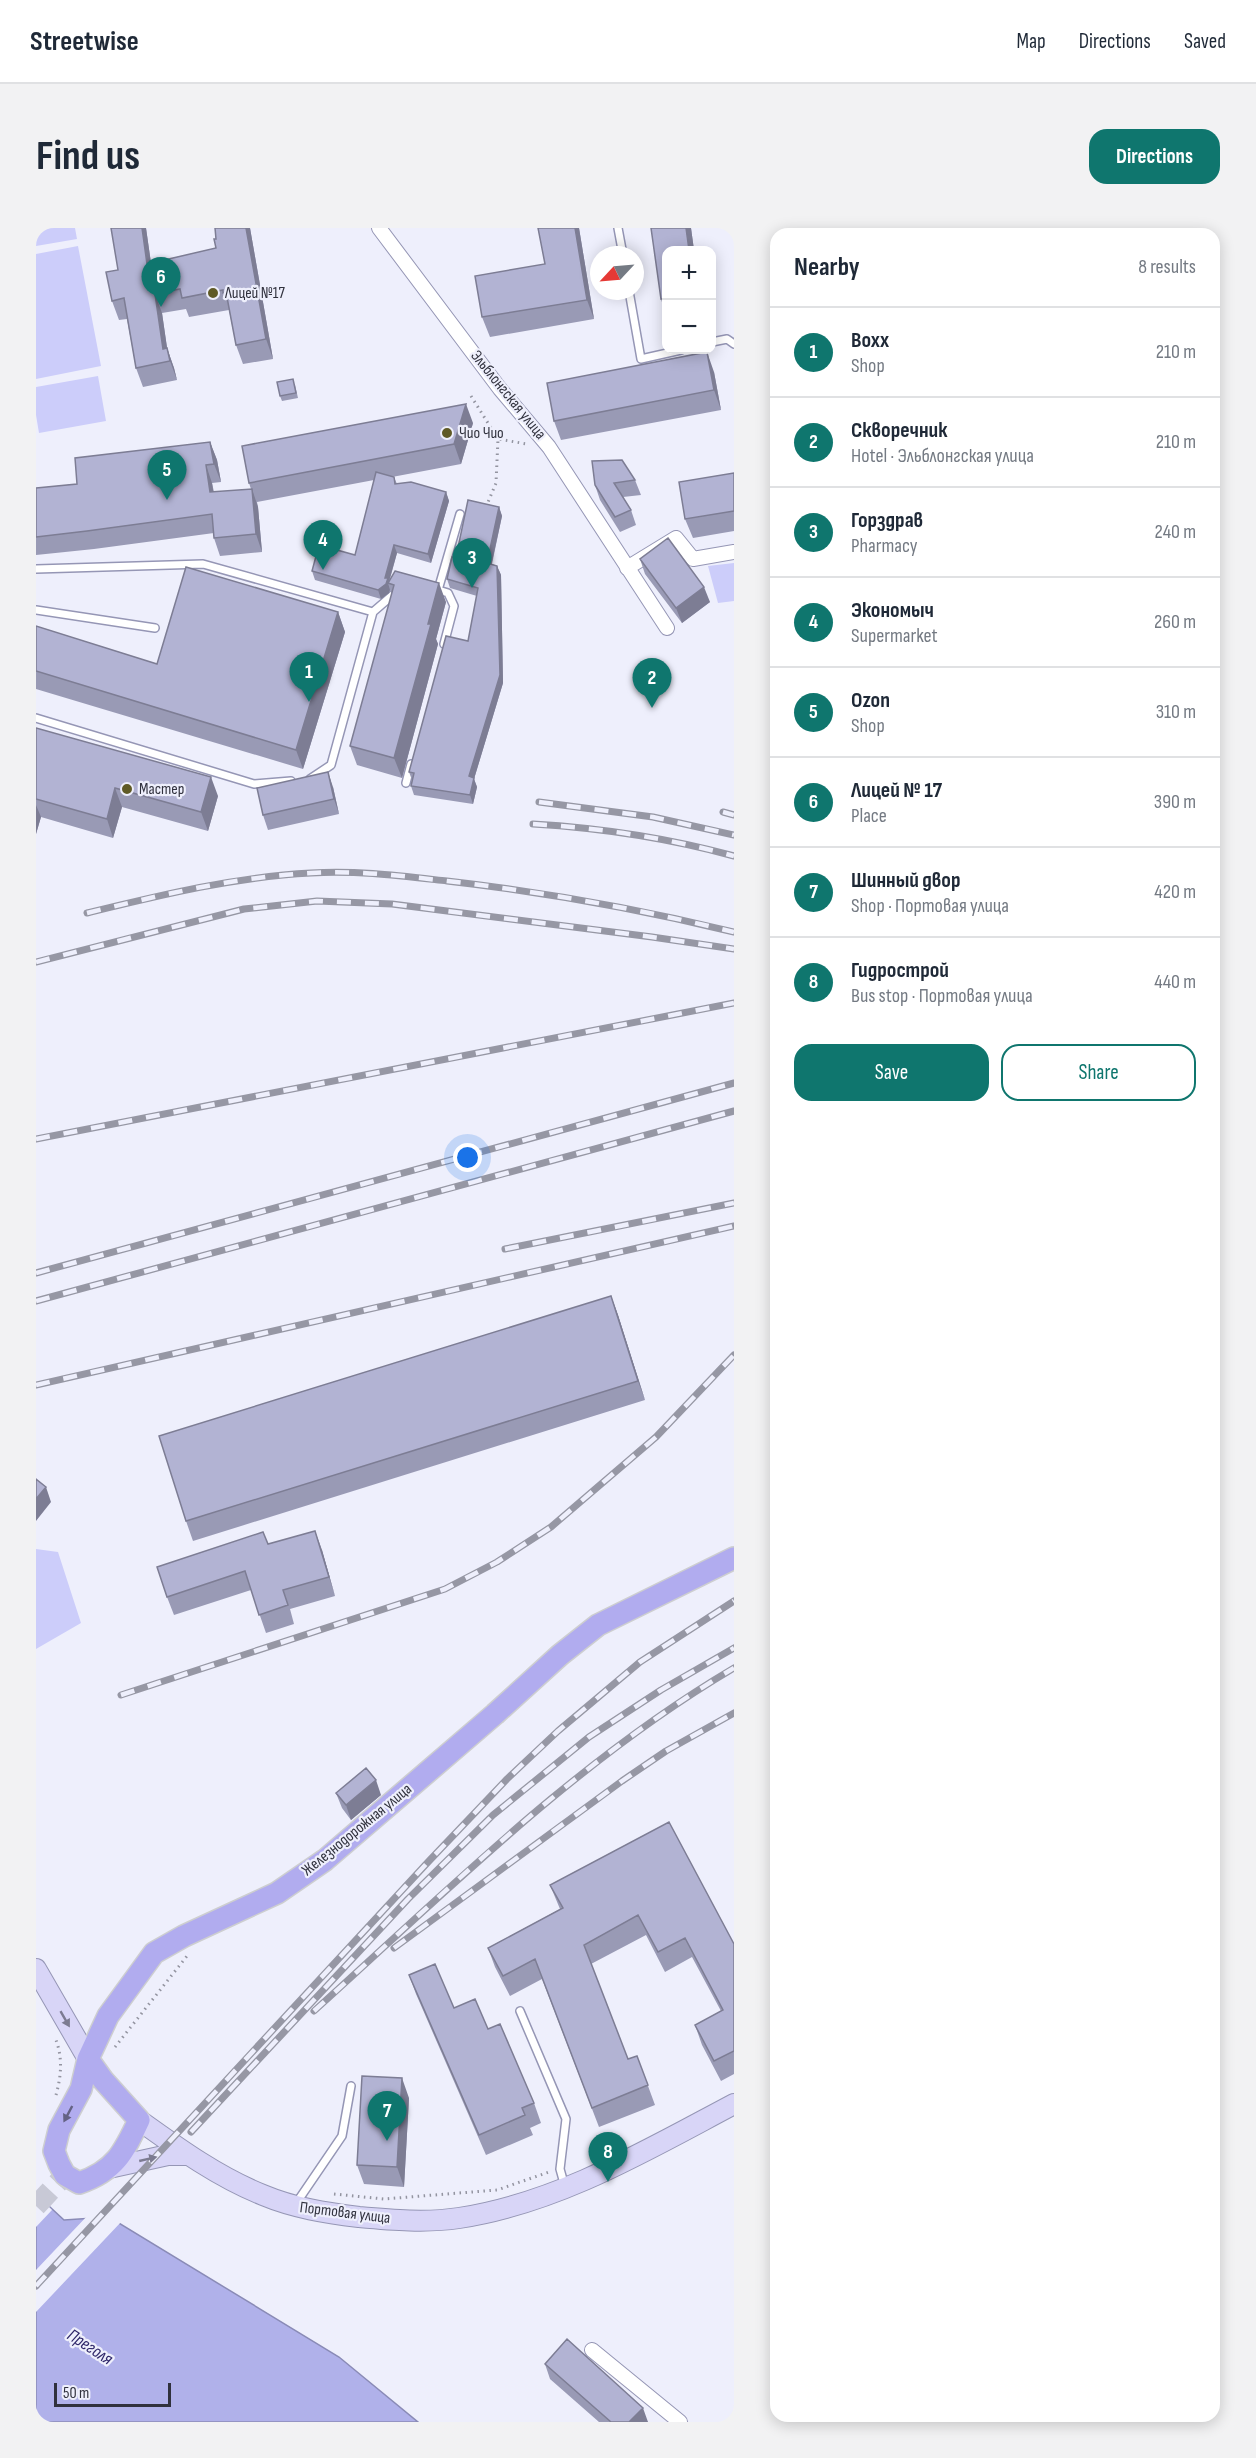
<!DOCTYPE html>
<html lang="en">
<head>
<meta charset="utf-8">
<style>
  body { margin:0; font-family:"Sofia Sans Condensed",sans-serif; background:#f2f2f3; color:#1f2937 }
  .controls { position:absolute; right:18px; top:18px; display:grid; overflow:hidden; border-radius:12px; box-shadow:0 3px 15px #0003 }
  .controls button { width:54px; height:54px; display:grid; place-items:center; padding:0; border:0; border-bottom:2px solid #e0e1e3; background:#fff; color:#1f2937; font:30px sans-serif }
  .compass { position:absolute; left:554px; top:18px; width:54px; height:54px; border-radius:50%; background:#fff; box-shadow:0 3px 15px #0003; rotate:244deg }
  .scale { position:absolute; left:18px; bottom:15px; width:117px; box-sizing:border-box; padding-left:6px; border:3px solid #30313d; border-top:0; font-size:16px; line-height:21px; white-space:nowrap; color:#30313d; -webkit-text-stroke:4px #eeeffc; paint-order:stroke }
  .you { position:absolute; left:432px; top:930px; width:21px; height:21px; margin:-15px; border:4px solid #fff; border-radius:50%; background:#1a73e8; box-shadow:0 0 0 9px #1a73e833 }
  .badge { display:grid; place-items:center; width:39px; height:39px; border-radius:50%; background:#0f766e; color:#fff; font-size:20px; font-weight:700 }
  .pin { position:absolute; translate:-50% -50px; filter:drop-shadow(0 2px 3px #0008) }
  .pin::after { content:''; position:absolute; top:32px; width:21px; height:18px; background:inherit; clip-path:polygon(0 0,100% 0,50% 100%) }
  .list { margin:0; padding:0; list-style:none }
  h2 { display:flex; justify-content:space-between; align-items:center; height:78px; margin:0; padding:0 24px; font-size:26px }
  h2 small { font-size:20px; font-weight:400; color:#747a83 }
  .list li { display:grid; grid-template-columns:39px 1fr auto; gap:18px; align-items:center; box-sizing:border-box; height:90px; padding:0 24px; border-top:2px solid #e0e1e3 }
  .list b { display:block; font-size:22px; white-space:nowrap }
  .list p { margin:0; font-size:20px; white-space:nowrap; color:#747a83 }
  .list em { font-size:20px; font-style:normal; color:#747a83 }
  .actions { display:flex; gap:12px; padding:18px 24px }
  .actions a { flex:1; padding:14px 0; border:2px solid #0f766e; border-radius:18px; text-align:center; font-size:21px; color:#0f766e }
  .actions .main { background:#0f766e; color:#fff }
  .map { position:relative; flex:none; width:698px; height:2194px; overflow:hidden; border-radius:18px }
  header { display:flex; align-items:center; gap:36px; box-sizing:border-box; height:84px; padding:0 30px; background:#fff; border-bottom:2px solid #e0e1e3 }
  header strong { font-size:28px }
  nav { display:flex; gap:33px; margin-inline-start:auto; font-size:21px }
  .intro { display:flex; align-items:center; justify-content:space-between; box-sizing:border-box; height:144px; padding:0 36px }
  h1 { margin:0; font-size:42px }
  .button { padding:15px 27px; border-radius:18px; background:#0f766e; color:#fff; font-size:21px; font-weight:700 }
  main { display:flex; gap:36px; padding:0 36px }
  aside { flex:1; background:#fff; border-radius:18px; box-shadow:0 3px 15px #0003 }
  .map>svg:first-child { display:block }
  .green { fill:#cccdfa }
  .water { fill:#b0b1ea; stroke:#8a8bb6; stroke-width:1.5 }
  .pier { fill:#eeeffc }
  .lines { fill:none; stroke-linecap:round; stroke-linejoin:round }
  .primary-tunnel { stroke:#c8c9d6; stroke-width:21; stroke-dasharray:21 10; stroke-linecap:butt }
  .lane-casing { stroke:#9596b5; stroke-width:10 }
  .street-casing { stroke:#9596b5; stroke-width:16 }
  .secondary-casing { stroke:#9596b5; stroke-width:22 }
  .primary-casing { stroke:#cdced0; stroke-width:24 }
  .path { stroke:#9394a0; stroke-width:3; stroke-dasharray:1.5 4.5; stroke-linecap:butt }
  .lane { stroke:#fff; stroke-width:7 }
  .street { stroke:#fff; stroke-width:14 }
  .secondary { stroke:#d8d5f7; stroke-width:20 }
  .primary { stroke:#b1acef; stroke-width:21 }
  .rail-casing { stroke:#9697a4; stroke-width:7 }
  .rail { stroke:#eeeffc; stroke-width:4.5; stroke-dasharray:14; stroke-linecap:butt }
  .wall { fill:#999ab5 }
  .shaded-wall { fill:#7d7d94 }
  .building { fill:#b2b3d3; stroke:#7d7d94; stroke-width:1.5 }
  .oneway { fill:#7c7b91 }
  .oneway2 { fill:#646284 }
  .poi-dot { fill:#5f5a26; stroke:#eeeffc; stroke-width:2 }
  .labels { text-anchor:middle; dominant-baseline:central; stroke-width:4.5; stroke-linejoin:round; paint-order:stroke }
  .poi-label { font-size:16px; fill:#30313d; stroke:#eeeffc; text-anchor:start }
  .street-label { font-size:16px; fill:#30313d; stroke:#eeeffc }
  .water-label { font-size:18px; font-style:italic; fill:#30286a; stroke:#eeeffc }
</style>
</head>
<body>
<header>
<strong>Streetwise</strong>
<nav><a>Map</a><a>Directions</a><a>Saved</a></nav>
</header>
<div class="intro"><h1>Find us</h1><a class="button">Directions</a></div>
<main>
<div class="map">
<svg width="698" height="2194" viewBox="0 0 698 2194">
  <rect width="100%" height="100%" fill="#eeeffc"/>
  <!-- green -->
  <path class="green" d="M0 0H39L41 11 0 18Z
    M42 18 65 138 0 151V26Z
    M62 148 70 193 3 205 0 187V159Z
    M698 335V373L682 375 672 338Z
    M0 1321 22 1324 45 1395 0 1421Z"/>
  <!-- water -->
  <path class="water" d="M0 1966 28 1992 73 1989 303 2129 382 2194H0Z"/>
  <!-- pier -->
  <path class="pier" d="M0 1966 16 1982 0 1999Z
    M73 1986 86 1993 0 2084V2042L52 1987Z"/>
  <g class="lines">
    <!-- primary-tunnel -->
    <path class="primary-tunnel" d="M0 1978 29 1947"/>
    <!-- lane casing -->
    <g class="lane-casing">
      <path id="lane" d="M582 0 587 27
        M593 63 605 131 645 122
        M676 114 691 111 698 116
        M0 341 167 336 337 384 359 365
        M399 361 412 365 418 378 408 416
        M402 362 424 286
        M0 382 119 400
        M0 490 218 556 255 553
        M274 551 295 537 337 384
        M370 555 375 536
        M484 1783 530 1891 524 1941 529 1959
        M259 1977 306 1908 315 1858"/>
    </g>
    <!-- street casing -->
    <g class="street-casing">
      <path id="street" d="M343 0 464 161 513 219 631 400
        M591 340 640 310 657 331 698 324
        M556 2122 644 2194"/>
    </g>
    <!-- secondary casing -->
    <g class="secondary-casing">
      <path id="secondary" d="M0 1741 52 1831
        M103 1892C142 1920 182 1949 227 1967 258 1980 290 1985 323 1989 356 1992 391 1995 423 1990 522 1975 611 1922 698 1876
        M73 1940 132 1927H150"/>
    </g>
    <!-- primary casing -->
    <g class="primary-casing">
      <path id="primary" d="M52 1831 67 1852 103 1892C88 1924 79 1943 43 1955L29 1947 23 1936 18 1923 23 1902 45 1861 52 1831 72 1788 118 1725 148 1708 241 1665 289 1632 459 1486 524 1427 562 1397 698 1330"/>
    </g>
    <!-- path -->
    <path class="path" d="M435 168 462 211
      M450 279 460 255 462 211 491 216
      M79 1819 151 1728
      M20 1867C25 1849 27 1831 20 1812
      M298 1966 348 1971 461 1962 513 1944"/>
    <!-- lane -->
    <use href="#lane" class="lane"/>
    <!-- street -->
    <use href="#street" class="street"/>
    <!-- secondary -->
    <use href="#secondary" class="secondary"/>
    <!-- primary -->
    <use href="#primary" class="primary"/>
    <!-- rail casing -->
    <g class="rail-casing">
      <path id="rail" d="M503 574 617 589 698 607
        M687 584 698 587
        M497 596C565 600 632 610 698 628
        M51 685C125 667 198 649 275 645 320 642 366 648 411 653 508 664 603 681 698 704
        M0 734 208 681 281 673 356 676 616 709 698 721
        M0 911 698 775
        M469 1021 698 975
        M0 1045 698 855
        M0 1073 698 883
        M0 1157 698 998
        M85 1467 409 1361 461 1334 515 1299 620 1209 698 1127
        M358 1720 586 1553 630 1523 698 1485
        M278 1783C412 1662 542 1532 698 1440
        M155 1904 372 1671 457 1587 553 1509 625 1462 698 1420
        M0 2058 393 1633 471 1551 522 1503 604 1434 698 1373"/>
    </g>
    <!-- rail -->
    <use href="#rail" class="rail"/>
  </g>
  <!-- wall -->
  <path class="wall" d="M75 0H110L115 35 180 20V11L179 0H214L237 131 207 136 200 117 193 82 153 89 150 81 126 85 131 120 138 140 141 152 107 159 100 140 91 91 83 92 76 73 82 42Z
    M502 0H543L558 91 454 109 446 89 509 36Z
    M615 0H655L658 22H630V87L625 71Z
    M678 144 685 182 525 212 518 193Z
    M259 157 262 170 246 173 244 168Z
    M437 195 425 236 356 249H358L361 256 410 264 413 273 395 335 361 325 354 351 410 374 400 411 402 416 366 550 321 537 314 518 356 366 354 362 353 365 345 371 279 352 276 343 319 327 338 252 221 274 222 279 226 324 184 328 178 310V305L58 321 0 327V260L41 256 174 214 181 232 185 254 176 255 178 264 215 261 213 255Z
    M698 245V303L657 310 649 291Z
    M599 252 605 267 587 269 595 282 600 297 584 304 564 272 559 257Z
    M463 279 466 288 456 336 461 338 465 347 467 455 438 551 441 559 437 576 378 567 375 558 376 552 373 544 432 413 441 368 414 360 411 351 420 329Z
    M604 331 674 374 646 395 609 346Z
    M302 384 309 404 267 541 0 461V398L121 436Z
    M0 500 182 568 172 603 86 579 77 610 5 589 0 606Z
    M297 559 303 586 232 602 227 587Z
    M575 1068 582 1087 609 1172 157 1313 150 1293Z
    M232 1316 286 1322 299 1368 254 1381 258 1396 230 1405 215 1362 138 1387 131 1369Z
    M300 1565 345 1567 315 1592 306 1580Z
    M514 1657 698 1716V1846L685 1853 666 1817 659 1797 685 1783 656 1729 629 1744 610 1707 555 1736 592 1831 601 1828 619 1877 563 1899 506 1751 474 1768 459 1739 452 1720 524 1681Z
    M373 1747 418 1780 452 1801 498 1875 505 1895 494 1900 497 1907 450 1927 380 1766Z
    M373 1870 368 1959 328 1956 321 1937Z
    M509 2136 612 2194H563L514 2151Z"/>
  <!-- shaded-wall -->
  <path class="shaded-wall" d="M106 0H110L118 56 111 36Z
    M210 0H214L237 131 230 111Z
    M539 0H543L558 91 551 72Z
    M650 0H655L658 22H653Z
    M119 66 126 85 133 133 127 121Z
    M131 120 138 140 141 152 134 133Z
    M671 124 678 144 685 182 678 162Z
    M430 176 437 195 425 236 418 216Z
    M174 214 181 232 185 254 178 236Z
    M170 237 176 255 180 282 174 264Z
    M216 261 222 279 226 324 220 306Z
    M410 264 413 273 395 335 392 326Z
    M463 279 466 288 454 343 451 335Z
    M358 317 361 325 353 353 352 355 354 362 353 365 345 371 342 362 349 350Z
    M461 338 465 347 467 455 438 551 441 559 437 576 434 567 433 548Z
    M403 355 410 374 400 411 402 416 366 550 358 530 392 396Z
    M668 359 674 374 646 395 640 380Z
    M302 384 309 404 267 541 260 522Z
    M292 544 297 559 303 586 298 571Z
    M175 549 182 568 172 603 165 584Z
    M79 560 86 579 77 610 71 591Z
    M0 577 5 589 0 606Z
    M575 1068 582 1087 609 1172 602 1153Z
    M10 1259 15 1274 0 1293V1271Z
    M279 1303 286 1322 299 1368 293 1349Z
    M340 1552 345 1567 315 1592 310 1577Z
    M366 1850 373 1870 368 1959 361 1939Z
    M607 2180 612 2194H593Z"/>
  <!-- building -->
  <path class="building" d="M75 0H106L111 36 180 20 178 11H180L179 0H210L230 111 200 117 190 64 187 65V62L146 70 144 61 119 66 127 121 131 120 134 133 100 140 88 70 76 73 70 44 82 42Z
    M502 0H539L551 72 446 89 439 48 509 36Z
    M615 0H650L653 22H630V70L625 71Z
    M671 124 678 162 518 193 511 155Z
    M257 151 260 165 244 168 241 154Z
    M430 176 418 216 213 255 206 218Z
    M174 214 178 236 170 237 174 264 216 261 220 306 178 310 176 286 51 303 0 309V260L41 256 39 230Z
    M586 232 599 252 578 255 595 282 579 289 559 257 556 233Z
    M340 244 358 249 359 256 375 254 410 264 392 326 358 317 349 350H352L350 356 342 362 276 343 283 317 319 327Z
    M698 245V283L649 291 643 254Z
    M432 272 463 279 451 335 461 338 464 447 433 548 438 550 434 567 375 558 378 545 373 544 410 408 432 413 442 360 411 351 416 329H420Z
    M632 310 668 359 640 380 604 331Z
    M150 339 302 384 260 522 0 443V398L121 436Z
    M359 343 403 355 392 396H395L358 530 314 518 358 357 352 355Z
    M0 500 175 549 165 584 79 560 71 591 0 571Z
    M292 544 298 571 227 587 221 560Z
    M575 1068 602 1153 150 1293 123 1208Z
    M0 1251 10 1259 0 1271Z
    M279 1303 293 1349 247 1362 252 1377 223 1387 209 1343 131 1369 121 1339 227 1304 232 1316Z
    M330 1540 340 1552 310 1577 300 1565Z
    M633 1594 698 1716V1823L678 1833 659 1797 687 1782 649 1710 622 1724 602 1687 548 1717 592 1831 601 1828 612 1857 556 1880 499 1731 467 1748 452 1720 527 1680 514 1657Z
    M399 1736 418 1780 439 1771 452 1801 464 1796 498 1875 486 1880 489 1887 443 1907 373 1747Z
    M326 1848 366 1850 361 1939 321 1937Z
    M531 2111 607 2180 593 2194H575L509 2136Z"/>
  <!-- one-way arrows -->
  <defs><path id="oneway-solid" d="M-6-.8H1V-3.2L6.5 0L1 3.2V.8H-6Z" transform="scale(1.5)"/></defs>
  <g class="oneway">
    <use href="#oneway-solid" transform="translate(29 1791) rotate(60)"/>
    <use href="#oneway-solid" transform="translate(112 1931) rotate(-13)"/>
  </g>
  <use class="oneway2" href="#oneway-solid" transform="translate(32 1886) rotate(118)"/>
  <!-- markers -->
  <g class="poi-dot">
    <circle cx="177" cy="65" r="6"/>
    <circle cx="411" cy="205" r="6"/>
    <circle cx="91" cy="561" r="6"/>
  </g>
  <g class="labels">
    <!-- poi labels -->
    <g class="poi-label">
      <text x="189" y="65">Лицей №17</text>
      <text x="423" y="205">Чио Чио</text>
      <text x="103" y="561">Мастер</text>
    </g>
    <!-- street labels -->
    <g class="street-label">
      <text transform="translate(472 167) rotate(51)">Эльблонгская улица</text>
      <text transform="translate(321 1602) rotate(-39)">Железнодорожная улица</text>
      <text transform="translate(309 1985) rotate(7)">Портовая улица</text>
    </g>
    <!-- water labels -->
    <g class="water-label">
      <text transform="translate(54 2119) rotate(33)">Преголя</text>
    </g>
  </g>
</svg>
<div class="controls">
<button>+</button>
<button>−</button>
</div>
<svg class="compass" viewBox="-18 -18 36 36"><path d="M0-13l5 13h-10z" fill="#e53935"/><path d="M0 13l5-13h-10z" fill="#747a83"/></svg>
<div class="scale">50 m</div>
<div class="you"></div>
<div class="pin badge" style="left:273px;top:474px">1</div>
<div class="pin badge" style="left:616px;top:480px">2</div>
<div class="pin badge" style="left:436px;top:360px">3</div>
<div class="pin badge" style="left:287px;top:342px">4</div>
<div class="pin badge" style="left:131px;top:272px">5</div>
<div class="pin badge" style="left:125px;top:79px">6</div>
<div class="pin badge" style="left:351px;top:1913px">7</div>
<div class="pin badge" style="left:572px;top:1954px">8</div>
</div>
<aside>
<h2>Nearby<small>8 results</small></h2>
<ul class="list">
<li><span class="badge">1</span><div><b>Boxx</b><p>Shop</p></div><em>210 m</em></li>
<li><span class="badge">2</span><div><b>Скворечник</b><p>Hotel · Эльблонгская улица</p></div><em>210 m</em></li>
<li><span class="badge">3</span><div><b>Горздрав</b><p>Pharmacy</p></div><em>240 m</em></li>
<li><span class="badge">4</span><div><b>Экономыч</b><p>Supermarket</p></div><em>260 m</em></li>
<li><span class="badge">5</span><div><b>Ozon</b><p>Shop</p></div><em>310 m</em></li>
<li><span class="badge">6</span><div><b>Лицей № 17</b><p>Place</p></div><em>390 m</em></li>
<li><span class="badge">7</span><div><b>Шинный двор</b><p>Shop · Портовая улица</p></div><em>420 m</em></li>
<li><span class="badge">8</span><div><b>Гидрострой</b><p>Bus stop · Портовая улица</p></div><em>440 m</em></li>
</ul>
<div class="actions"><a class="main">Save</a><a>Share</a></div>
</aside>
</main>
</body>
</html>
